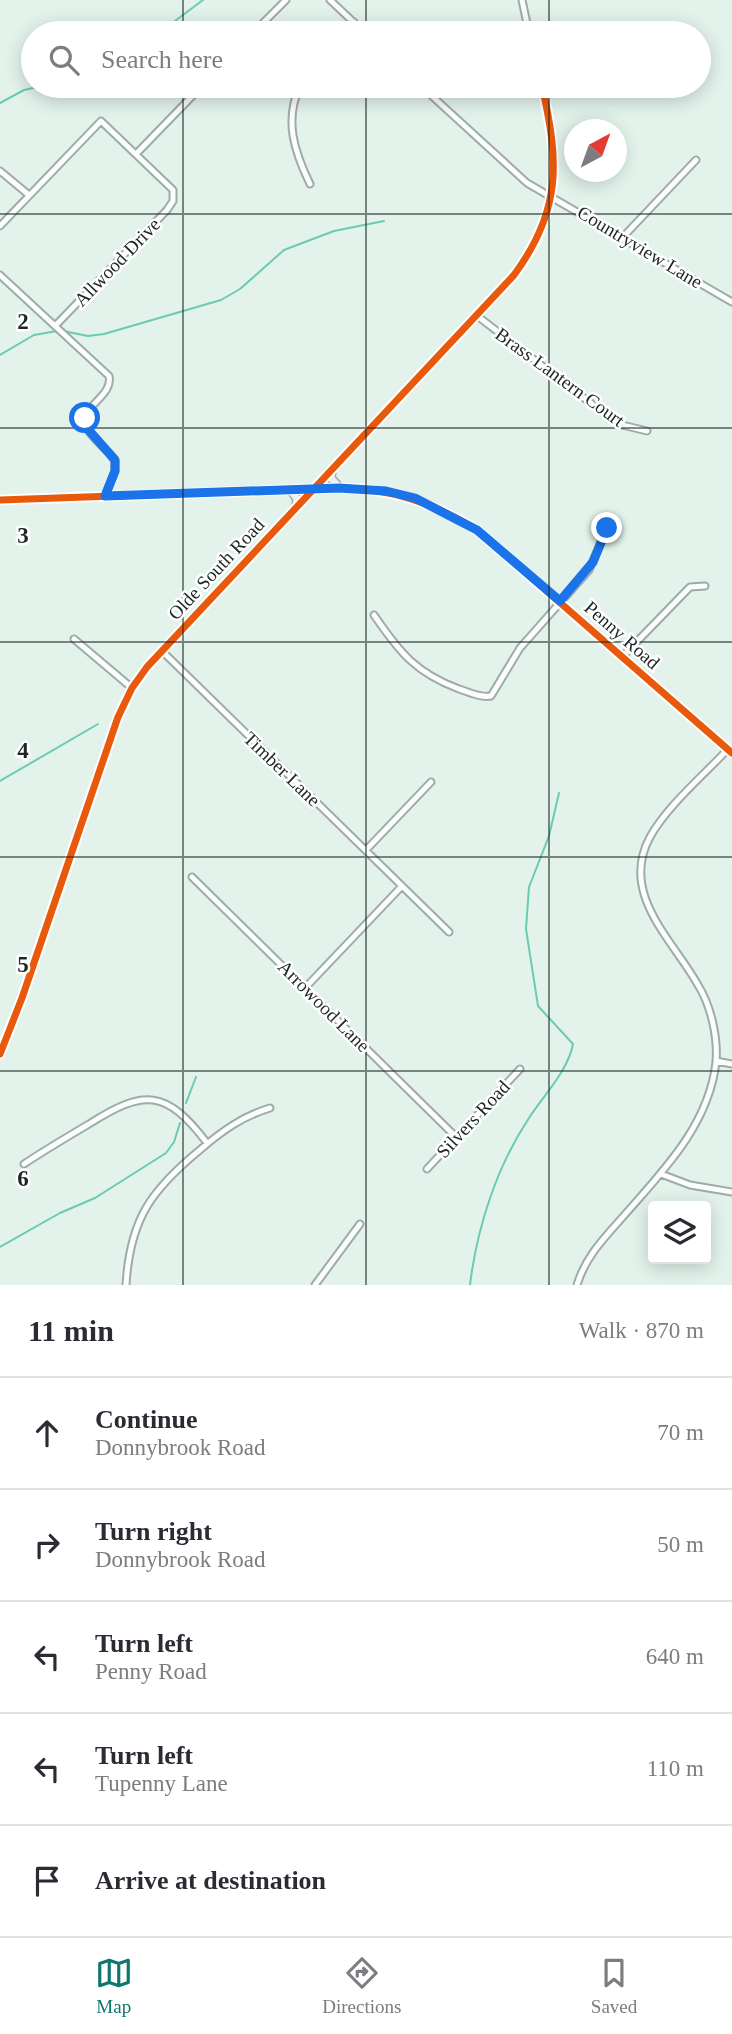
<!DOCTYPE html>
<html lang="en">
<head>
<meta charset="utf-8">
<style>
  body { margin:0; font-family:Georgia,serif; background:#f2f2f3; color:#2b2b33 }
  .controls { position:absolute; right:21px; bottom:21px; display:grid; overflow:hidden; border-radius:7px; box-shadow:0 4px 18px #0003 }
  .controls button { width:63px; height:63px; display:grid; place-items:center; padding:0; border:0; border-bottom:2px solid #e1e1e2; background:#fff; color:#2b2b33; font:35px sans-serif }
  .compass { position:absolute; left:564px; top:119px; width:63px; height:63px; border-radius:50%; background:#fff; box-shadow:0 4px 18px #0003; rotate:41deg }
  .stop { position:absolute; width:21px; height:21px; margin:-16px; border:5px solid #1a73e8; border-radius:50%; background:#fff }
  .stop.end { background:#1a73e8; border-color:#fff; box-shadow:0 2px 7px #0008 }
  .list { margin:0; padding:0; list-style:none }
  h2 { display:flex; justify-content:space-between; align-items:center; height:91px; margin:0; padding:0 28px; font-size:30px }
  h2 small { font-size:23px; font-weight:400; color:#7c7c81 }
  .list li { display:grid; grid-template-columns:46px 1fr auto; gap:21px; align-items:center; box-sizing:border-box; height:112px; padding:0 28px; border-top:2px solid #e1e1e2 }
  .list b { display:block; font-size:26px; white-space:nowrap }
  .list p { margin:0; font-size:23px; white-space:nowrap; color:#7c7c81 }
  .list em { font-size:23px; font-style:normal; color:#7c7c81 }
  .icon { flex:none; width:38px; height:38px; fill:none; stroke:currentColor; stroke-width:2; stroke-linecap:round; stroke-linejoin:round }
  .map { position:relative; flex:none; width:732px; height:1285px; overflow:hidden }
  .search { position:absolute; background:#fff; box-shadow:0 4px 18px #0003; left:21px; right:21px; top:21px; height:77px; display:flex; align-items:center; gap:18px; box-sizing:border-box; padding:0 24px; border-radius:38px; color:#7c7c81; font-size:26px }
  .sheet { height:651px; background:#fff }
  nav { display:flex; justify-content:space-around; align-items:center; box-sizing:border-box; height:98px; border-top:2px solid #e1e1e2; background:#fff; font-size:19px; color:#7c7c81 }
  nav a { display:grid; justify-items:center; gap:4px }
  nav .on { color:#0f766e }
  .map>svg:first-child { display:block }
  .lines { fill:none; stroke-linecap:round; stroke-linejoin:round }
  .stream { stroke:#6accae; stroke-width:2 }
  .street-casing { stroke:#9faba6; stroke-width:9 }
  .secondary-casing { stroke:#9faba6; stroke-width:10 }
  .street { stroke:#fbfdfc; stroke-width:5 }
  .secondary { stroke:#ecf1ef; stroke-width:7 }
  .cycleway-casing { stroke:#fff; stroke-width:11 }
  .cycleway { stroke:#e8590c; stroke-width:7 }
  .route { stroke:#1a73e8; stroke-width:9 }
  .grid { fill:none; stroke:#1d2824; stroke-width:2; stroke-opacity:0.55 }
  .labels { text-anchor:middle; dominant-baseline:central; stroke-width:5; stroke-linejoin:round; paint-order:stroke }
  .street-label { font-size:19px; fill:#1d2824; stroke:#fff }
  .grid-label { font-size:23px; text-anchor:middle; font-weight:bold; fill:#1d2824; stroke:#fff; stroke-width:5; stroke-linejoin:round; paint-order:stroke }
</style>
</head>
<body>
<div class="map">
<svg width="732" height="1285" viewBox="0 0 732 1285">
  <rect width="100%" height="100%" fill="#e3f3ec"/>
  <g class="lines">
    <!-- stream -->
    <path class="stream" d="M159 33 203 0
      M0 103 24 90 42 86
      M63 331 88 336 104 334 221 300 240 289 284 250 334 231 384 221
      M0 355 34 335 57 331
      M0 781 98 724
      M186 1103 196 1077
      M0 1247 60 1213 95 1198 166 1153 174 1142 180 1123
      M470 1285C477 1227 497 1166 529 1118 543 1096 568 1071 573 1044L538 1006 526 929 529 887 549 836 559 793"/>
    <!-- street casing -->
    <g class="street-casing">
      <path id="street" d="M330 0 365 33
        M522 0 529 33
        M253 33 286 0
        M342 33 354 22
        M300 86C284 120 294 151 310 184
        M421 86 527 183 732 302
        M137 153 202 86
        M0 171 29 195
        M0 226 101 121 173 190V201L167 210 56 325
        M623 237 696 160
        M0 275 109 376C114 398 75 407 88 430 95 441 107 449 115 460V471L105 496
        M476 315 618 424 647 431
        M374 615C400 653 416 673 459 689 469 692 480 698 491 696L520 648 589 570 607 528
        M74 639 132 688
        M162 651 449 932
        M623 656 690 587 705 586
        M366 850 431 782
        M192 877 455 1136
        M306 987 402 886
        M0 1054 22 998 118 717 132 688 147 667 514 275C562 210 559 161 542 86
        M716 1061 732 1064
        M24 1164C45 1150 67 1137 89 1124 144 1089 166 1089 207 1143
        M427 1169 520 1069
        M661 1174 690 1185 732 1192
        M126 1285C130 1219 151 1190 201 1149 222 1131 243 1116 270 1108
        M315 1285 360 1224
        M577 1285C585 1258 603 1239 621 1219 661 1173 709 1126 716 1062 718 1037 711 1006 698 985 673 940 619 894 650 837 668 805 703 776 728 749"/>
    </g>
    <!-- secondary casing -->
    <g class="secondary-casing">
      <path id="secondary" d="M332 469 331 478 339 487
        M290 489 297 499 296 507
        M0 500 339 488C391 488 433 503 477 530L732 753"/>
    </g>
    <!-- street -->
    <use href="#street" class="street"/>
    <!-- secondary -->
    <use href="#secondary" class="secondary"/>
    <!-- cycleway casing -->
    <g class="cycleway-casing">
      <path id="cycleway" d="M0 500 339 488C391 488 433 503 477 530L732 753
        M0 1054 22 998 118 717 132 688 147 667 514 275C562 210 559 161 542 86"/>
    </g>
    <!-- cycleway -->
    <use href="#cycleway" class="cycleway"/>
  </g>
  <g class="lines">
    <!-- route -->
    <path class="route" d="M85 418 86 427 115 460V471L105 496 339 488 386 491 415 498 477 530 560 601 593 562 607 528"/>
  </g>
  <!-- grid -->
  <path class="grid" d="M183 0V33M366 0V33M549 0V33M183 86V1285M366 86V1285M549 86V1285M0 214H732M0 428H732M0 642H732M0 857H732M0 1071H732"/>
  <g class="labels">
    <!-- street labels -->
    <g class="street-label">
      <text transform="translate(640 247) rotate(31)">Countryview Lane</text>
      <text transform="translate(117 262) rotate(-46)">Allwood Drive</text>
      <text transform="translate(560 377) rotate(36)">Brass Lantern Court</text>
      <text transform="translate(216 569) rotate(-47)">Olde South Road</text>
      <text transform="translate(622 635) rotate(41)">Penny Road</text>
      <text transform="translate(282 769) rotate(44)">Timber Lane</text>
      <text transform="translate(324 1006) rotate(45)">Arrowood Lane</text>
      <text transform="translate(473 1119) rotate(-47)">Silvers Road</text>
    </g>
  </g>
  <g class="grid-label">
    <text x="23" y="329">2</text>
    <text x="23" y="543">3</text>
    <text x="23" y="758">4</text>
    <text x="23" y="972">5</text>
    <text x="23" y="1186">6</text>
  </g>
</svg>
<div class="controls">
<button><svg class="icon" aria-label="layers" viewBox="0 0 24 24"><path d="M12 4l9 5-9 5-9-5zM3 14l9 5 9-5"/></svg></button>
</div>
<svg class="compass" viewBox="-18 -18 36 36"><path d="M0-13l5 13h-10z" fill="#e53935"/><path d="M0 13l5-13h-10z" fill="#7c7c81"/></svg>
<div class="stop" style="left:85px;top:418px"></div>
<div class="stop end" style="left:607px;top:528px"></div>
<div class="search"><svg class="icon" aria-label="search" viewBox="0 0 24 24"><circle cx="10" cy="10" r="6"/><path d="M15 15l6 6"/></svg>Search here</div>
</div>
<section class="sheet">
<h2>11 min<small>Walk · 870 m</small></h2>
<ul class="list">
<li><svg class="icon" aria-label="ahead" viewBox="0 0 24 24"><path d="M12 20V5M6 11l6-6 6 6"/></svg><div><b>Continue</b><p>Donnybrook Road</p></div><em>70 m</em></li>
<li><svg class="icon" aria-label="right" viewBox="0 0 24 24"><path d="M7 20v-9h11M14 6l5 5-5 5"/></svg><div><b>Turn right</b><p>Donnybrook Road</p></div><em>50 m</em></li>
<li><svg class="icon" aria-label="left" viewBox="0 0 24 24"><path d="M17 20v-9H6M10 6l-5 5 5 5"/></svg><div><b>Turn left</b><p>Penny Road</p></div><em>640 m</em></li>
<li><svg class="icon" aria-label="left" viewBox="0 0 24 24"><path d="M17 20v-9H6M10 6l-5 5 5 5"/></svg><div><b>Turn left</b><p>Tupenny Lane</p></div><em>110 m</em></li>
<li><svg class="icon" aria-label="arrive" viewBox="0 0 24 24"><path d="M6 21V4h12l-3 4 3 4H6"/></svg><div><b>Arrive at destination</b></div></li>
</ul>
</section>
<nav>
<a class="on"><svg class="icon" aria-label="map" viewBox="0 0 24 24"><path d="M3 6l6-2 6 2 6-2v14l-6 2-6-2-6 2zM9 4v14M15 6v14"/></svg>Map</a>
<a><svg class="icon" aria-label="directions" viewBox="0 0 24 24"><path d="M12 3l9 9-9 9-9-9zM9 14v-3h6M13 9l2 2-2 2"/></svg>Directions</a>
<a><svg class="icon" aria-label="saved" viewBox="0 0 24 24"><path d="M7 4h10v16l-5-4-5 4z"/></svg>Saved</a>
</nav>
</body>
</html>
